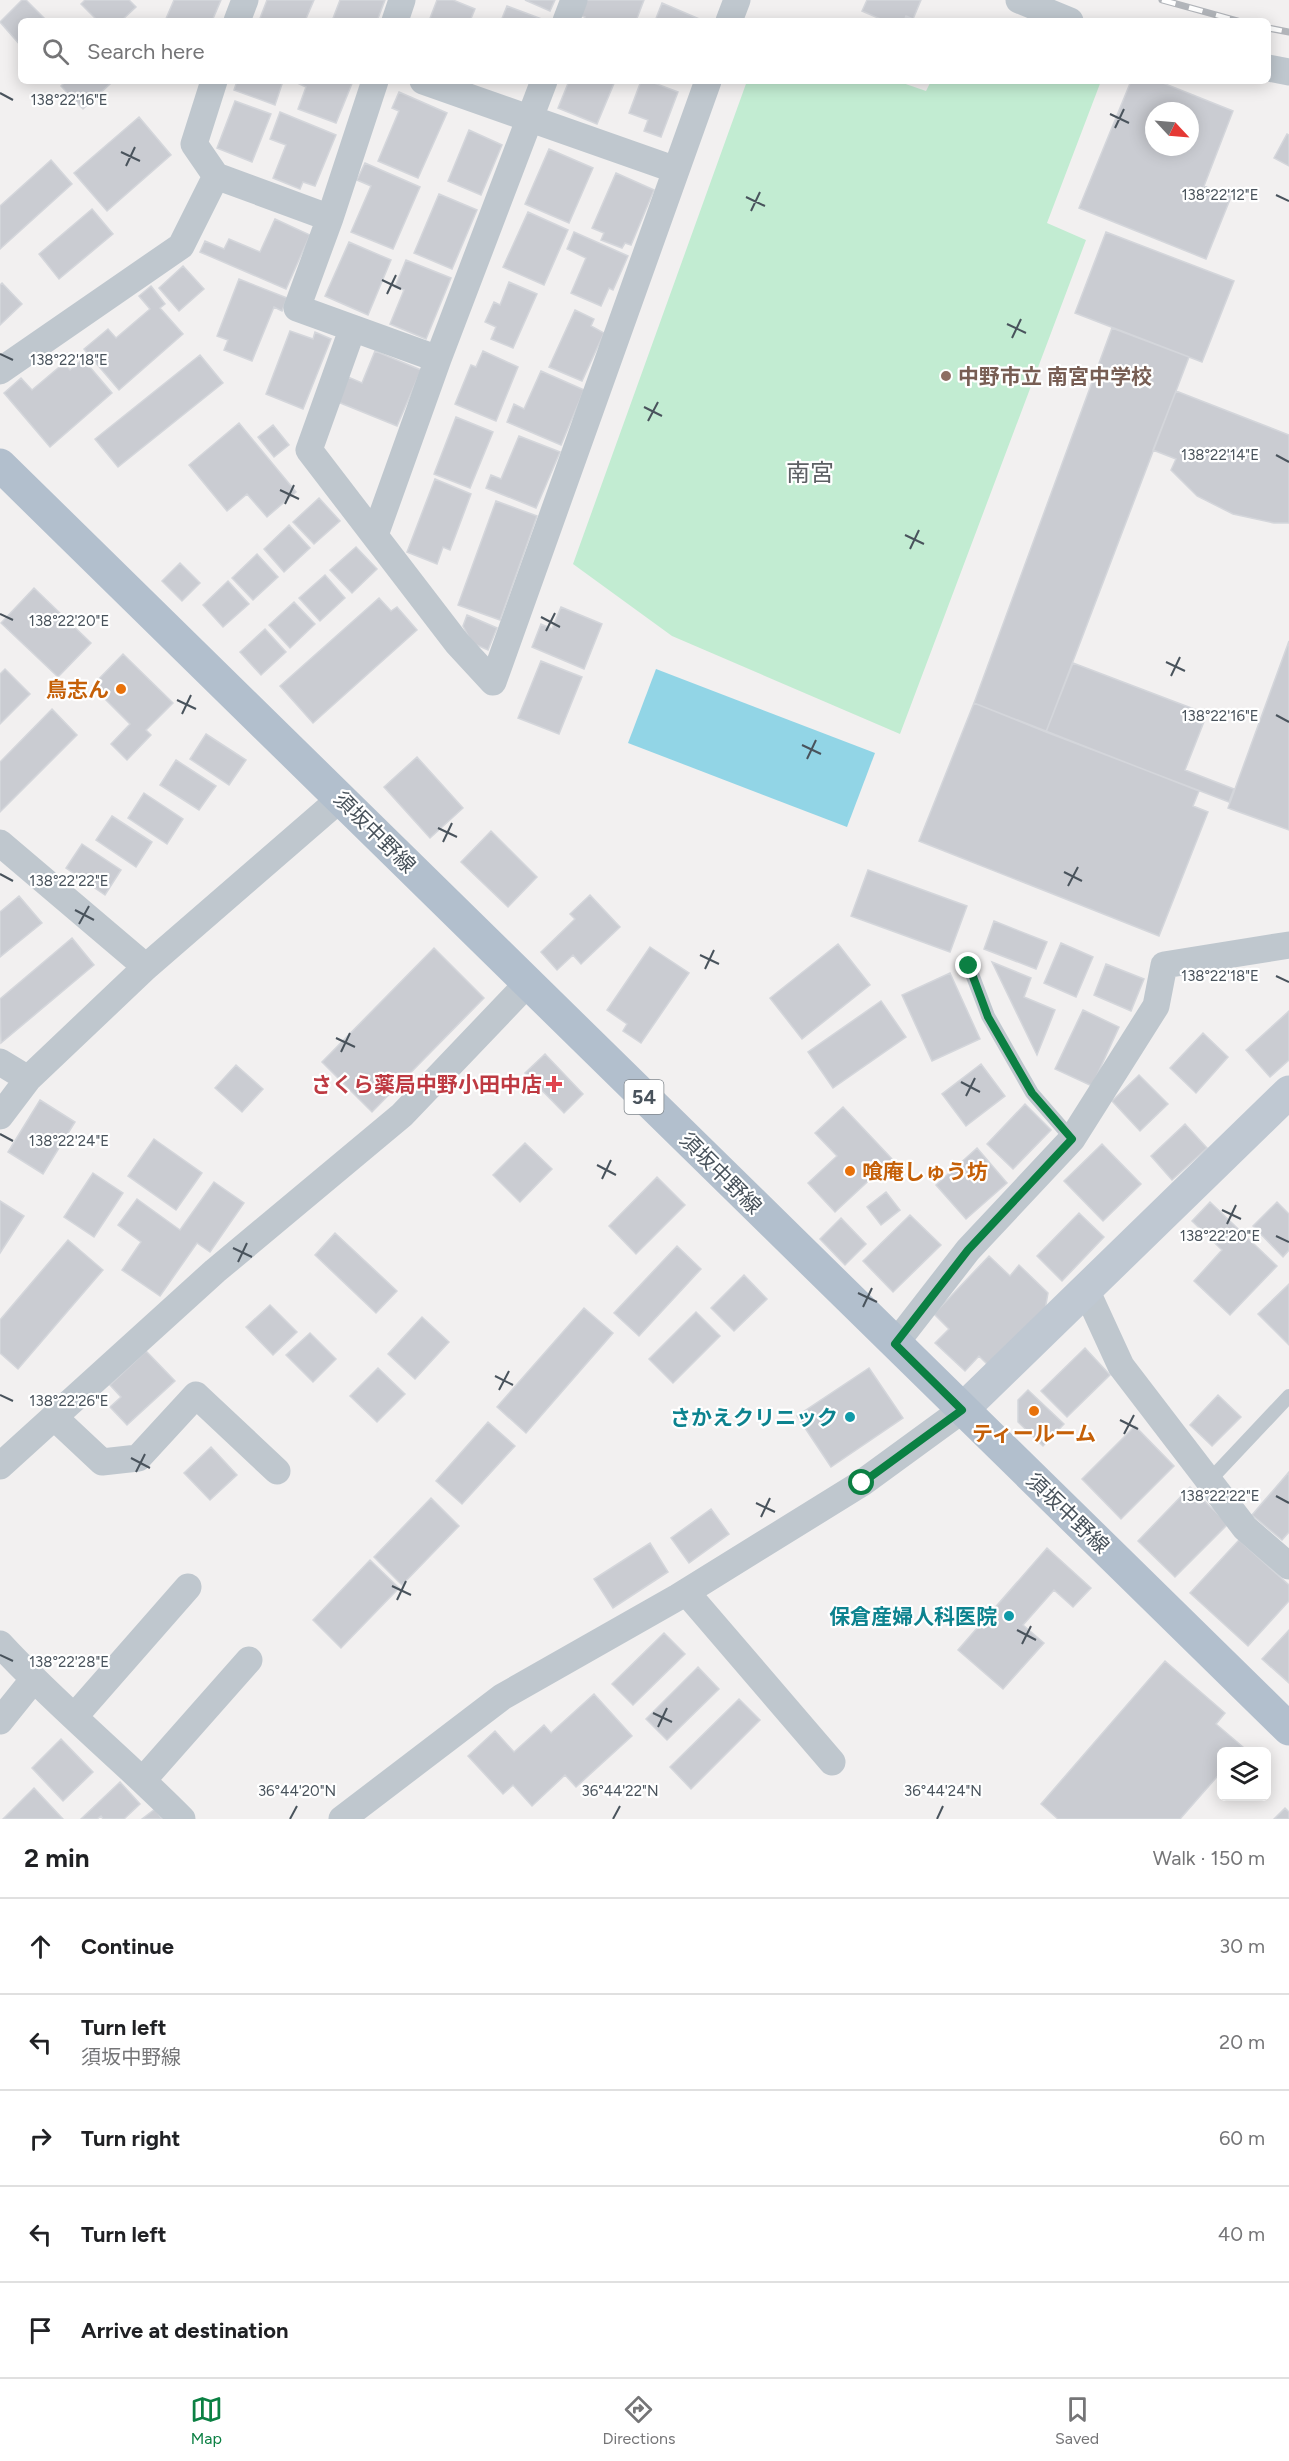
<!DOCTYPE html>
<html lang="en">
<head>
<meta charset="utf-8">
<style>
  body { margin:0; font-family:Figtree,"Noto Sans JP",sans-serif; background:#f6f6f6; color:#202124 }
  .controls { position:absolute; right:18px; bottom:18px; display:grid; overflow:hidden; border-radius:9px; box-shadow:0 3px 15px #0003 }
  .controls button { width:54px; height:54px; display:grid; place-items:center; padding:0; border:0; border-bottom:2px solid #e0e0e0; background:#fff; color:#202124; font:30px sans-serif }
  .compass { position:absolute; left:1145px; top:102px; width:54px; height:54px; border-radius:50%; background:#fff; box-shadow:0 3px 15px #0003; rotate:116deg }
  .stop { position:absolute; width:18px; height:18px; margin:-14px; border:4px solid #0b8043; border-radius:50%; background:#fff }
  .stop.end { background:#0b8043; border-color:#fff; box-shadow:0 2px 6px #0008 }
  .list { margin:0; padding:0; list-style:none }
  h2 { display:flex; justify-content:space-between; align-items:center; height:78px; margin:0; padding:0 24px; font-size:26px }
  h2 small { font-size:20px; font-weight:400; color:#757577 }
  .list li { display:grid; grid-template-columns:39px 1fr auto; gap:18px; align-items:center; box-sizing:border-box; height:96px; padding:0 24px; border-top:2px solid #e0e0e0 }
  .list b { display:block; font-size:22px; white-space:nowrap }
  .list p { margin:0; font-size:20px; white-space:nowrap; color:#757577 }
  .list em { font-size:20px; font-style:normal; color:#757577 }
  .icon { flex:none; width:33px; height:33px; fill:none; stroke:currentColor; stroke-width:2; stroke-linecap:round; stroke-linejoin:round }
  .map { position:relative; flex:none; width:1289px; height:1819px; overflow:hidden }
  .search { position:absolute; background:#fff; box-shadow:0 3px 15px #0003; left:18px; right:18px; top:18px; height:66px; display:flex; align-items:center; gap:15px; box-sizing:border-box; padding:0 21px; border-radius:9px; color:#757577; font-size:22px }
  .sheet { height:558px; background:#fff }
  nav { display:flex; justify-content:space-around; align-items:center; box-sizing:border-box; height:84px; border-top:2px solid #e0e0e0; background:#fff; font-size:16px; color:#757577 }
  nav a { display:grid; justify-items:center; gap:3px }
  nav .on { color:#0b8043 }
  .map>svg:first-child { display:block }
  .green { fill:#c2ecd2 }
  .water { fill:#92d5e6 }
  .building { fill:#caccd2; stroke:#d4d6db; stroke-width:1.5; fill-rule:evenodd }
  .lines { fill:none; stroke-linecap:round; stroke-linejoin:round }
  .lane { stroke:#bfc7ce; stroke-width:14 }
  .street { stroke:#bfc7ce; stroke-width:27 }
  .secondary { stroke:#bfc8d2; stroke-width:33 }
  .primary { stroke:#b2bfcd; stroke-width:33 }
  .rail-casing { stroke:#b2b5ba; stroke-width:7 }
  .rail { stroke:#fff; stroke-width:4.5; stroke-dasharray:14; stroke-linecap:butt }
  .route { stroke:#0b8043; stroke-width:8 }
  .ticks { fill:none; stroke:#49535c; stroke-width:2 }
  .education-dot { fill:#8d6e63; stroke:#fff; stroke-width:2 }
  .food-dot { fill:#e8710a; stroke:#fff; stroke-width:2 }
  .health-dot { fill:#e0444e; stroke:#fff; stroke-width:2 }
  .culture-dot { fill:#0f9aa8; stroke:#fff; stroke-width:2 }
  .labels { text-anchor:middle; dominant-baseline:central; stroke-width:4.5; stroke-linejoin:round; paint-order:stroke }
  .shield { fill:#fff; stroke:#80878d; stroke-width:1.5 }
  .shield-label { font-size:20px; font-weight:bold; fill:#49535c }
  .education-label { font-size:21px; font-weight:bold; fill:#785e54; stroke:#fff; text-anchor:start }
  .food-label { font-size:21px; font-weight:bold; fill:#c56008; stroke:#fff; text-anchor:end }
  .street-label { font-size:21px; fill:#49535c; stroke:#fff }
  .health-label { font-size:21px; font-weight:bold; fill:#be3a42; stroke:#fff; text-anchor:end }
  .culture-label { font-size:21px; font-weight:bold; fill:#0d838f; stroke:#fff; text-anchor:end }
  .quarter-label { font-size:24px; fill:#5d6064; stroke:#fff }
  .ticks-label { font-size:15px; text-anchor:middle; fill:#49535c; stroke:#fff; stroke-width:4.5; stroke-linejoin:round; paint-order:stroke }
</style>
</head>
<body>
<div class="map">
<svg width="1289" height="1819" viewBox="0 0 1289 1819">
  <rect width="100%" height="100%" fill="#f2f0f0"/>
  <!-- green -->
  <path class="green" d="M747 81H897L926 91 931 81H1101L1047 223 1086 240 900 734 672 636 573 564Z"/>
  <!-- water -->
  <path class="water" d="M656 669 875 753 847 827 628 743Z"/>
  <!-- building -->
  <path class="building" d="M22 0H26L47 21H21V46L0 22Z
    M85 0H129L136 7 121 21H98L81 4Z
    M174 0H221L212 21H165Z
    M267 0H314L305 21H259Z
    M340 0H385L377 21H332Z
    M437 0H453L475 9 470 21H429Z
    M525 0H555L550 11Z
    M584 0H644L636 21H583L585 17 578 15Z
    M867 0H921L913 19 906 16 904 21H885L862 11Z
    M662 3 704 21H655Z
    M507 6 547 21H501Z
    M66 81H110L111 83 83 109 61 86Z
    M237 81H283L275 105 234 90Z
    M298 81H353L336 123 298 109 306 87 297 83Z
    M569 81H615L597 124 558 108Z
    M641 81H649L678 92 661 137 644 131 648 120 629 113Z
    M1131 81H1158L1233 111 1204 186 1231 197 1206 259 1079 208ZM1154 111H1190V147H1154Z
    M399 92 447 113 418 178 378 161 399 111 392 108Z
    M235 101 271 114 252 162 217 148Z
    M280 112 336 135 315 186 303 182 300 189 273 178 286 145 270 139Z
    M139 117 171 155 107 211 74 173Z
    M469 130 502 145 481 195 448 181Z
    M1287 134 1289 135V166L1274 158Z
    M549 149 593 168 569 223 525 204Z
    M51 160 72 184 0 249V206Z
    M365 163 420 187 393 249 351 232 371 186 357 180Z
    M616 173 654 190 631 245 625 243 622 248 601 240 604 233 592 228Z
    M439 194 477 210 452 269 414 253Z
    M92 209 113 234 59 279 39 254Z
    M528 212 568 230 544 285 503 267Z
    M275 219 310 235 286 289 200 252 205 241 224 249 229 239 260 252Z
    M574 232 628 256 613 290 609 288 601 306 571 293 586 258 567 249Z
    M1106 232 1234 281 1202 362 1075 313Z
    M349 242 391 260 368 315 325 296Z
    M406 260 451 278 426 339 390 324 404 290 395 287Z
    M183 266 204 289 179 311 159 288Z
    M239 279 287 298 282 311 274 307 252 361 224 350 228 340 217 336Z
    M509 282 537 294 513 348 491 339 496 327 485 322 494 302 500 305Z
    M2 283 22 304 0 325V285Z
    M151 286 165 304 160 308 183 334 119 390 84 349 108 329 116 338 150 309 139 296Z
    M575 310 594 319 591 326 604 333 582 381 549 367Z
    M1112 328 1189 357 1046 732 974 703Z
    M290 331 313 339 315 332 331 339 303 409 266 394Z
    M375 351 421 370 397 426 338 402 348 377 362 383Z
    M483 351 518 367 496 421 455 404 471 365 476 367Z
    M200 355 223 383 118 467 95 439Z
    M83 359 112 393 50 447 4 393 21 378 32 390 64 363 70 370Z
    M541 371 584 390 561 445 507 422 514 404 524 409Z
    M1176 391 1289 435V523H1274L1233 514 1197 496 1171 470 1176 459 1153 450Z
    M456 417 493 432 470 488 434 474Z
    M239 423 296 492 267 517 247 494 227 511 189 465Z
    M273 425 289 445 274 457 258 437Z
    M519 436 560 452 536 508 486 488 491 475 501 479Z
    M435 479 471 494 450 550 443 547 437 564 407 552Z
    M319 498 340 521 314 544 293 522Z
    M496 501 537 516 500 620 458 605Z
    M289 525 310 548 284 572 264 549Z
    M356 547 377 569 352 593 330 570Z
    M257 554 278 577 253 600 232 578Z
    M180 563 200 583 182 601 162 581Z
    M325 575 345 598 320 621 299 598Z
    M228 581 249 604 223 627 203 605Z
    M34 588 91 643 58 677 1 623Z
    M379 598 391 611 397 607 417 630 313 723 280 686Z
    M294 602 315 624 290 648 269 625Z
    M561 607 602 624 584 669 532 647 541 624 552 629Z
    M467 615 497 628 488 650 472 643 463 626Z
    M265 629 286 652 261 675 240 652Z
    M1289 641V830L1228 808Z
    M123 654 173 703 146 730 151 735 127 760 111 744 130 724 92 686Z
    M541 661 582 677 559 734 518 718Z
    M1073 663 1207 714 1185 770 1234 789 1229 802 1046 732Z
    M5 669 30 694 0 724V674Z
    M974 703 1199 791 1193 806 1208 812 1159 936 919 841Z
    M52 709 77 735 0 812V762Z
    M206 734 246 760 229 785 190 759Z
    M417 757 463 808 430 838 384 787Z
    M176 760 216 786 199 810 160 785Z
    M144 793 183 819 167 844 128 818Z
    M112 816 152 842 136 867 96 840Z
    M491 831 537 877 508 907 461 862Z
    M82 844 121 870 105 895 66 868Z
    M868 870 967 906 950 952 851 916Z
    M590 895 620 927 581 964 573 955 557 970 541 952 575 919 570 914Z
    M19 896 42 923 0 957V912Z
    M994 921 1047 942 1036 969 984 949Z
    M72 938 94 965 1 1043 0 999Z
    M1061 943 1093 957 1076 997 1044 983Z
    M838 944 870 985 802 1039 770 998Z
    M650 947 689 973 641 1043 623 1031 627 1024 607 1010Z
    M434 948 484 998 372 1112 322 1062Z
    M992 962 1031 978 1024 997 1055 1010 1037 1055Z
    M1106 964 1144 979 1131 1011 1094 995Z
    M950 973 980 1039 932 1061 902 995Z
    M881 1001 906 1037 833 1088 808 1052Z
    M1083 1010 1119 1027 1092 1086 1055 1069Z
    M1289 1011V1060L1270 1077 1246 1050Z
    M1203 1033 1228 1057 1196 1093 1170 1068Z
    M545 1054 583 1094 564 1113 525 1073Z
    M981 1064 1005 1096 966 1126 942 1094Z
    M236 1065 263 1089 242 1112 215 1088Z
    M1139 1075 1168 1104 1140 1131 1112 1101Z
    M40 1100 75 1122 43 1174 8 1152Z
    M1025 1104 1051 1130 1013 1169 987 1144Z
    M843 1107 892 1159 835 1212 808 1183 837 1156 815 1133Z
    M1185 1124 1207 1148 1172 1180 1151 1156Z
    M154 1139 202 1173 176 1210 128 1176Z
    M525 1143 552 1169 520 1202 493 1175Z
    M1102 1144 1141 1184 1103 1221 1064 1181Z
    M977 1148 1007 1183 966 1219 936 1185Z
    M93 1173 123 1193 94 1237 64 1217Z
    M657 1177 685 1205 636 1254 609 1226Z
    M214 1182 244 1203 210 1252 197 1243 160 1296 122 1270 141 1242 118 1225 137 1199 180 1230Z
    M886 1192 900 1210 881 1225 867 1207Z
    M0 1201 24 1216 0 1253Z
    M1210 1202 1277 1266 1230 1315 1194 1281 1222 1250 1192 1221Z
    M1277 1202 1289 1214V1250L1283 1257 1253 1226Z
    M1079 1213 1104 1237 1062 1281 1037 1256Z
    M910 1215 941 1245 893 1292 863 1261Z
    M841 1218 866 1244 845 1265 820 1239Z
    M335 1233 397 1291 376 1313 315 1255Z
    M68 1240 103 1270 18 1369 0 1353V1320Z
    M677 1246 701 1269 639 1336 614 1313Z
    M989 1256 1010 1276 1019 1265 1048 1293 1045 1310 990 1367 979 1356 965 1371 935 1343 949 1329 934 1314Z
    M744 1275 767 1299 734 1331 711 1308Z
    M1289 1284V1345L1258 1314Z
    M270 1305 297 1332 273 1355 246 1327Z
    M584 1308 613 1333 526 1433 497 1407Z
    M696 1312 720 1336 673 1383 649 1359Z
    M422 1317 449 1342 415 1379 388 1354Z
    M310 1333 336 1359 313 1382 286 1355Z
    M1085 1348 1110 1375 1067 1417 1041 1391Z
    M146 1351 175 1381 127 1425 110 1407 121 1397 110 1385Z
    M378 1368 405 1394 377 1422 350 1396Z
    M869 1368 903 1418 831 1467 797 1416Z
    M1028 1390 1064 1424 1043 1446 1018 1422V1400Z
    M1218 1395 1241 1417 1212 1446 1190 1425Z
    M488 1422 515 1446 462 1504 436 1481Z
    M1135 1426 1174 1466 1121 1519 1082 1479Z
    M211 1447 237 1475 210 1500 184 1473Z
    M1289 1472V1532L1282 1540 1252 1515Z
    M1190 1487 1228 1524 1175 1577 1138 1541Z
    M431 1498 459 1526 402 1585 374 1557Z
    M711 1509 729 1534 689 1563 671 1538Z
    M1239 1540 1289 1585V1601L1248 1646 1190 1593Z
    M650 1543 668 1572 613 1608 594 1579Z
    M1047 1548 1091 1588 1073 1607 1054 1590 1023 1625 1044 1643 1003 1689 958 1650Z
    M370 1560 399 1588 341 1648 313 1620Z
    M1289 1630V1683L1262 1659Z
    M664 1633 685 1654 633 1705 612 1684Z
    M1165 1661 1225 1713 1216 1724 1243 1747 1239 1752H1222V1771L1180 1819H1058L1041 1804Z
    M698 1667 719 1689 667 1740 646 1719Z
    M594 1694 632 1736 576 1787 565 1775 532 1806 513 1785 503 1794 468 1756 495 1731 514 1752 544 1725 551 1733Z
    M739 1699 760 1720 691 1789 670 1767Z
    M61 1739 93 1772 63 1801 32 1768Z
    M120 1782 140 1804 124 1819H103L101 1816 97 1819H81Z
    M34 1788 63 1819H3Z
    M1285 1808 1289 1812V1819H1274Z
    M155 1809 162 1819H142Z"/>
  <g class="lines">
    <!-- lane -->
    <path class="lane" d="M969 966 988 1016 1032 1093 1072 1139
      M1208 1482 1289 1396"/>
    <!-- street -->
    <path class="street" d="M1019 0 1070 21
      M237 21 245 0
      M395 21 402 0
      M566 21 574 0
      M729 21 737 0
      M1268 68 1289 72
      M214 81 194 144 216 176
      M423 81 676 170
      M330 218 297 308 438 359
      M352 330 309 450 457 643 493 682 708 81
      M0 371 181 246 216 176 330 218 375 81
      M375 535 438 359 544 81
      M0 843 146 967
      M0 1062 28 1079
      M0 1116 28 1079 146 967 341 798
      M1087 1292 1121 1366 1245 1528 1289 1566
      M895 1344 968 1250 1072 1139 1156 1006 1164 965 1289 945
      M54 1417 102 1462 138 1458 196 1395 277 1471
      M0 1466 215 1271 402 1115 528 983
      M686 1592 832 1762
      M0 1644C57 1706 123 1759 182 1819
      M74 1717 188 1587
      M0 1721 33 1680
      M143 1780 249 1660
      M342 1819 502 1697 678 1597 862 1483 962 1410"/>
    <!-- secondary -->
    <path class="secondary" d="M962 1410 1289 1092"/>
    <!-- primary -->
    <path class="primary" d="M0 465 1289 1729"/>
    <!-- rail casing -->
    <g class="rail-casing">
      <path id="rail" d="M1162 0 1238 21
        M1268 28 1289 32"/>
    </g>
    <!-- rail -->
    <use href="#rail" class="rail"/>
  </g>
  <g class="lines">
    <!-- route -->
    <path class="route" d="M862 1483 962 1410 895 1344 968 1250 1072 1139 1032 1093 988 1017 969 966"/>
  </g>
  <!-- ticks -->
  <path class="ticks" d="M0 93 13 100M1110 114 1129 123M1115 128 1124 109M121 152 140 161M126 166 135 147M1276 195 1289 201M746 197 765 206M751 211 760 192M382 280 401 289M387 294 396 275M1007 324 1026 333M1012 338 1021 319M0 354 13 360M644 407 662 416M648 421 658 402M1276 455 1289 462M280 490 299 499M285 504 294 485M905 535 924 544M910 549 919 530M0 614 13 620M541 617 560 627M546 631 555 613M1166 662 1185 671M1171 676 1180 657M177 700 196 709M182 714 191 695M1276 715 1289 722M802 745 821 754M807 759 816 740M438 828 457 837M443 842 452 823M1064 872 1082 881M0 874 13 881M1068 886 1078 867M75 910 94 920M79 924 89 906M700 955 719 964M705 969 714 950M1276 976 1289 982M336 1038 355 1047M341 1052 350 1033M961 1082 980 1092M966 1096 975 1078M0 1134 13 1141M597 1165 616 1175M602 1179 611 1160M1222 1210 1241 1219M1227 1224 1236 1205M1276 1236 1289 1242M233 1248 252 1257M238 1262 247 1243M858 1293 877 1302M863 1307 872 1288M495 1376 513 1385M499 1390 509 1371M0 1395 13 1401M1120 1420 1138 1429M1124 1434 1134 1415M131 1458 150 1468M136 1472 145 1454M1276 1496 1289 1503M756 1503 775 1512M761 1517 770 1498M392 1586 411 1595M397 1600 406 1581M1017 1630 1036 1640M1022 1644 1031 1626M0 1655 13 1661M653 1713 672 1722M658 1727 667 1708M290 1819 297 1806M613 1819 620 1806M937 1819 943 1806"/>
  <!-- markers -->
  <circle class="education-dot" cx="946" cy="376" r="6"/>
  <g class="food-dot">
    <circle cx="121" cy="689" r="6"/>
    <circle cx="850" cy="1171" r="6"/>
    <circle cx="1034" cy="1411" r="6"/>
  </g>
  <path class="health-dot" d="M551 1075h6v6h6v6h-6v6h-6v-6h-6v-6h6z"/>
  <g class="culture-dot">
    <circle cx="850" cy="1417" r="6"/>
    <circle cx="1009" cy="1616" r="6"/>
  </g>
  <g class="labels">
    <!-- shield labels -->
    <rect class="shield" x="624.5" y="1080" width="39" height="34" rx="4.5"/>
    <g class="shield-label">
      <text x="644" y="1097">54</text>
    </g>
    <!-- education labels -->
    <g class="education-label">
      <text x="958" y="376">中野市立 南宮中学校</text>
    </g>
    <!-- food labels -->
    <g class="food-label">
      <text x="109" y="689">鳥志ん</text>
      <text x="862" y="1171" text-anchor="start">喰庵しゅう坊</text>
      <text x="1034" y="1433" text-anchor="middle">ティールーム</text>
    </g>
    <!-- street labels -->
    <g class="street-label">
      <text transform="translate(375 832) rotate(45)">須坂中野線</text>
      <text transform="translate(721 1173) rotate(45)">須坂中野線</text>
      <text transform="translate(1068 1513) rotate(44)">須坂中野線</text>
    </g>
    <!-- health labels -->
    <g class="health-label">
      <text x="542" y="1084">さくら薬局中野小田中店</text>
    </g>
    <!-- culture labels -->
    <g class="culture-label">
      <text x="838" y="1417">さかえクリニック</text>
      <text x="997" y="1616">保倉産婦人科医院</text>
    </g>
    <!-- quarter labels -->
    <g class="quarter-label">
      <text x="810" y="472">南宮</text>
    </g>
  </g>
  <g class="ticks-label">
    <text x="69" y="105">138°22'16"E</text>
    <text x="1220" y="200">138°22'12"E</text>
    <text x="69" y="365">138°22'18"E</text>
    <text x="1220" y="460">138°22'14"E</text>
    <text x="69" y="626">138°22'20"E</text>
    <text x="1220" y="721">138°22'16"E</text>
    <text x="69" y="886">138°22'22"E</text>
    <text x="1220" y="981">138°22'18"E</text>
    <text x="69" y="1146">138°22'24"E</text>
    <text x="1220" y="1241">138°22'20"E</text>
    <text x="69" y="1406">138°22'26"E</text>
    <text x="1220" y="1501">138°22'22"E</text>
    <text x="69" y="1667">138°22'28"E</text>
    <text x="297" y="1796">36°44'20"N</text>
    <text x="620" y="1796">36°44'22"N</text>
    <text x="943" y="1796">36°44'24"N</text>
  </g>
</svg>
<div class="controls">
<button><svg class="icon" aria-label="layers" viewBox="0 0 24 24"><path d="M12 4l9 5-9 5-9-5zM3 14l9 5 9-5"/></svg></button>
</div>
<svg class="compass" viewBox="-18 -18 36 36"><path d="M0-13l5 13h-10z" fill="#e53935"/><path d="M0 13l5-13h-10z" fill="#757577"/></svg>
<div class="stop" style="left:862px;top:1483px"></div>
<div class="stop end" style="left:969px;top:966px"></div>
<div class="search"><svg class="icon" aria-label="search" viewBox="0 0 24 24"><circle cx="10" cy="10" r="6"/><path d="M15 15l6 6"/></svg>Search here</div>
</div>
<section class="sheet">
<h2>2 min<small>Walk · 150 m</small></h2>
<ul class="list">
<li><svg class="icon" aria-label="ahead" viewBox="0 0 24 24"><path d="M12 20V5M6 11l6-6 6 6"/></svg><div><b>Continue</b></div><em>30 m</em></li>
<li><svg class="icon" aria-label="left" viewBox="0 0 24 24"><path d="M17 20v-9H6M10 6l-5 5 5 5"/></svg><div><b>Turn left</b><p>須坂中野線</p></div><em>20 m</em></li>
<li><svg class="icon" aria-label="right" viewBox="0 0 24 24"><path d="M7 20v-9h11M14 6l5 5-5 5"/></svg><div><b>Turn right</b></div><em>60 m</em></li>
<li><svg class="icon" aria-label="left" viewBox="0 0 24 24"><path d="M17 20v-9H6M10 6l-5 5 5 5"/></svg><div><b>Turn left</b></div><em>40 m</em></li>
<li><svg class="icon" aria-label="arrive" viewBox="0 0 24 24"><path d="M6 21V4h12l-3 4 3 4H6"/></svg><div><b>Arrive at destination</b></div></li>
</ul>
</section>
<nav>
<a class="on"><svg class="icon" aria-label="map" viewBox="0 0 24 24"><path d="M3 6l6-2 6 2 6-2v14l-6 2-6-2-6 2zM9 4v14M15 6v14"/></svg>Map</a>
<a><svg class="icon" aria-label="directions" viewBox="0 0 24 24"><path d="M12 3l9 9-9 9-9-9zM9 14v-3h6M13 9l2 2-2 2"/></svg>Directions</a>
<a><svg class="icon" aria-label="saved" viewBox="0 0 24 24"><path d="M7 4h10v16l-5-4-5 4z"/></svg>Saved</a>
</nav>
</body>
</html>
